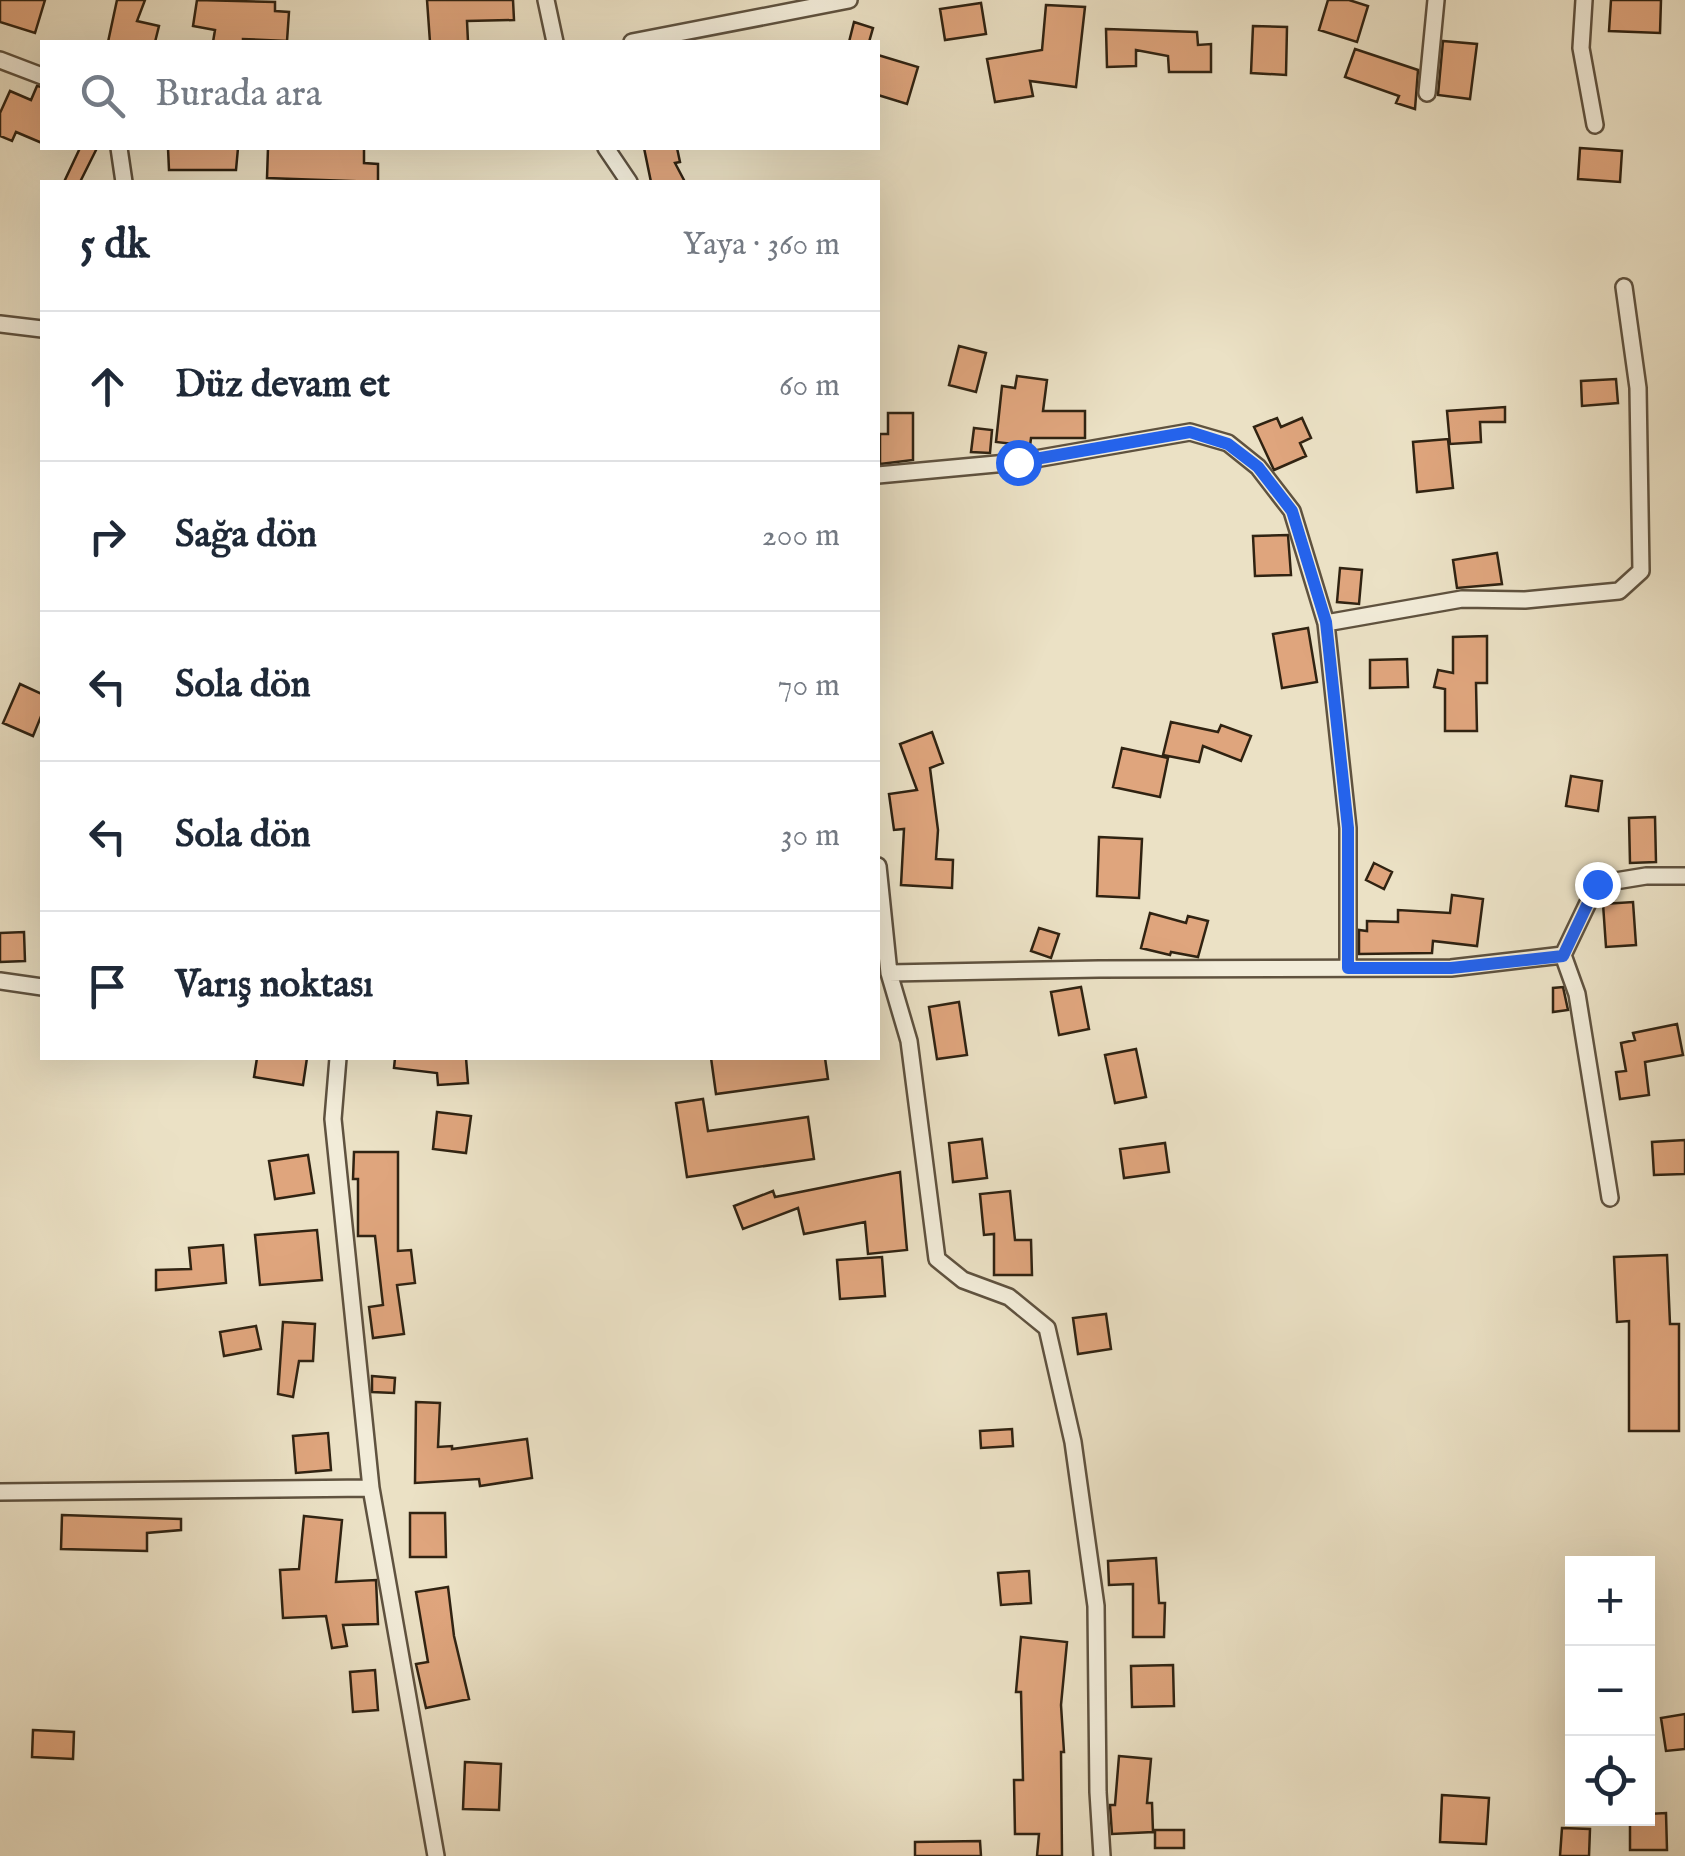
<!DOCTYPE html>
<html lang="tr">
<head>
<meta charset="utf-8">
<style>
  body { margin:0; font-family:"IM FELL English",serif; background:#f2f2f3; color:#1f2937 }
  .controls { position:absolute; right:30px; bottom:30px; display:grid; overflow:hidden; border-radius:0px; box-shadow:0 10px 40px #0002 }
  .controls button { width:90px; height:90px; display:grid; place-items:center; padding:0; border:0; border-bottom:2px solid #e0e1e3; background:#fff; color:#1f2937; font:50px sans-serif }
  .stop { position:absolute; width:30px; height:30px; margin:-22px; border:8px solid #2563eb; border-radius:50%; background:#fff }
  .stop.end { background:#2563eb; border-color:#fff; box-shadow:0 2px 10px #0008 }
  .list { margin:0; padding:0; list-style:none }
  h2 { display:flex; justify-content:space-between; align-items:center; height:130px; margin:0; padding:0 40px; font-size:42px }
  h2 small { font-size:32px; font-weight:400; color:#747a83 }
  .list li { display:grid; grid-template-columns:65px 1fr auto; gap:30px; align-items:center; box-sizing:border-box; height:150px; padding:0 40px; border-top:2px solid #e0e1e3 }
  .list b { display:block; font-size:38px; white-space:nowrap }
  .list em { font-size:32px; font-style:normal; color:#747a83 }
  .icon { flex:none; width:55px; height:55px; fill:none; stroke:currentColor; stroke-width:2; stroke-linecap:round; stroke-linejoin:round }
  .map { position:relative; flex:none; width:1685px; height:1856px; overflow:hidden }
  .search { position:absolute; background:#fff; box-shadow:0 10px 40px #0002; left:40px; top:40px; width:840px; height:110px; display:flex; align-items:center; gap:25px; box-sizing:border-box; padding:0 35px; border-radius:0px; color:#747a83; font-size:38px }
  .panel { position:absolute; background:#fff; box-shadow:0 10px 40px #0002; left:40px; top:180px; width:840px; height:880px; border-radius:0px }
  .map>svg:first-child { display:block }
  .building { fill:#dfa57d; stroke:#302312; stroke-width:2.5 }
  .lines { fill:none; stroke-linecap:round; stroke-linejoin:round }
  .street-casing { stroke:#5f523f; stroke-width:20 }
  .street { stroke:#f2ecd9; stroke-width:15 }
  .route { stroke:#2563eb; stroke-width:12 }
</style>
</head>
<body>
<div class="map">
<svg width="1685" height="1856" viewBox="0 0 1685 1856">
  <rect width="100%" height="100%" fill="#ebe1c5"/>
  <filter id="stains"><feTurbulence type="fractalNoise" baseFrequency=".002" numOctaves="4"/><feColorMatrix values="0 0 0 0 .2 0 0 0 0 .09 0 0 0 0 .02 0 0 0 .5 -.17"/></filter>
  <radialGradient id="worn" r=".72"><stop offset=".6" stop-color="#630" stop-opacity="0"/><stop offset="1" stop-color="#630" stop-opacity=".3"/></radialGradient>
  <!-- building -->
  <path class="building" d="M0 0H45L35 33 0 22Z
    M117 0H145L137 21 159 26 155 42H108Z
    M197 0 275 2V11L289 12 287 41 243 39V42H213L215 30 193 26Z
    M427 0H513L514 20 467 21 468 42H430Z
    M1328 0H1349L1368 6 1357 42 1319 30Z
    M1611 0H1661L1660 33 1609 31Z
    M981 3 986 34 945 40 940 9Z
    M1046 5 1085 7 1076 87 1030 81 1033 96 995 102 987 59 1042 50Z
    M854 22 873 28 869 42H849Z
    M1253 26 1287 27 1286 75 1251 73Z
    M1106 29 1197 32 1198 45 1211 44V72H1169L1168 56 1136 50V66L1107 67Z
    M1443 41 1477 44 1470 99 1438 95Z
    M1355 49 1418 70 1415 109 1396 103 1399 96 1345 77Z
    M878 55 918 67 907 104 878 95Z
    M37 86 42 87V143L16 132 12 141 0 136V113L10 91 31 100Z
    M80 148H97L80 182H64Z
    M168 148H238L236 170H169Z
    M268 148H364V163L378 164V182L267 178Z
    M644 148H677L680 162 675 163 685 182H651Z
    M1580 148 1622 151 1620 182 1578 179Z
    M959 346 986 353 976 392 949 385Z
    M1017 376 1047 380 1043 411H1085V438H1031L1030 446 996 442 1002 386 1015 388Z
    M1616 379 1618 403 1582 406 1581 381Z
    M1505 407V422H1480L1481 442 1450 444 1447 411Z
    M888 413H913V460L880 464V434H888Z
    M1277 418 1281 427 1302 418 1311 438 1300 443 1306 456 1274 470 1254 427Z
    M974 428 992 430 990 453 971 452Z
    M1448 439 1453 488 1417 492 1413 442Z
    M1288 535 1291 575 1255 576 1253 536Z
    M1497 553 1502 584 1457 588 1453 560Z
    M1340 568 1362 570 1359 604 1337 602Z
    M1308 628 1317 682 1282 688 1273 634Z
    M1487 636V683H1476L1477 731H1445V689L1434 687 1438 670 1453 673V637Z
    M1407 659 1408 687 1370 688V660Z
    M20 684 42 694V714L33 736 3 723Z
    M1171 722 1218 732 1221 725 1251 736 1241 761 1203 746 1199 762 1163 755Z
    M932 732 943 763 930 768 938 830 936 859 953 860 952 888 901 885 904 829 894 830 889 794 917 790 900 744Z
    M1122 748 1168 758 1160 797 1113 787Z
    M1571 776 1602 781 1598 811 1566 806Z
    M1655 817 1656 862 1630 863 1629 818Z
    M1099 837 1142 839 1139 898 1097 896Z
    M1374 863 1392 872 1384 889 1366 880Z
    M1452 895 1483 899 1477 946 1433 941 1432 953 1359 954V930L1367 931V921L1398 922V910L1450 913Z
    M1633 902 1636 945 1606 947 1603 904Z
    M1150 913 1186 923 1188 916 1208 921 1198 957 1171 952 1170 955 1141 948Z
    M1039 928 1059 934 1051 958 1031 951Z
    M24 932 25 961 0 962V933Z
    M1081 987 1089 1029 1059 1035 1051 992Z
    M1563 987 1568 1010 1553 1012V988Z
    M959 1002 967 1055 937 1059 929 1007Z
    M1677 1024 1683 1055 1645 1062 1649 1095 1620 1099 1616 1072 1626 1071 1621 1043 1635 1040 1633 1033Z
    M1136 1049 1146 1097 1115 1103 1105 1055Z
    M257 1058H307L303 1085 254 1077Z
    M395 1058H466L468 1083 438 1085 437 1073 394 1068Z
    M711 1058H825L828 1079 716 1094Z
    M703 1099 708 1131 808 1117 814 1159 687 1177 676 1103Z
    M437 1112 471 1116 466 1153 433 1149Z
    M982 1139 987 1178 953 1182 949 1143Z
    M1685 1140V1174L1654 1175 1652 1142Z
    M1165 1143 1169 1172 1124 1178 1120 1149Z
    M354 1152H398V1251L411 1250 415 1283 397 1285 404 1334 373 1338 369 1307 383 1305 375 1236H358V1179H353Z
    M308 1155 314 1193 275 1199 269 1161Z
    M900 1172 907 1250 868 1254 865 1222 804 1234 798 1208 743 1229 734 1206 773 1191 775 1197Z
    M1010 1191 1015 1240H1031L1032 1275H994V1234L984 1235 980 1194Z
    M317 1230 322 1280 260 1285 255 1235Z
    M223 1245 226 1283 156 1290V1270L191 1269 189 1248Z
    M1667 1255 1670 1324H1679V1431H1629V1321L1617 1322 1614 1257Z
    M882 1257 885 1296 840 1299 837 1260Z
    M1106 1314 1111 1349 1078 1354 1073 1318Z
    M283 1322 315 1324 313 1361H299L293 1397 278 1394Z
    M256 1326 261 1349 224 1356 220 1332Z
    M372 1376 395 1378 394 1393 372 1392Z
    M416 1402 440 1403 438 1447 452 1446V1449L527 1439 532 1478 480 1486 479 1479 415 1483Z
    M1012 1429 1013 1446 981 1448 980 1431Z
    M328 1433 331 1470 296 1473 293 1436Z
    M410 1513H445L446 1557H410Z
    M62 1515 181 1519V1530L147 1533V1551L61 1549Z
    M304 1516 342 1520 336 1582 376 1580 378 1624 343 1625 347 1646 332 1648 326 1616 283 1618 280 1570 299 1569Z
    M1156 1558 1159 1603H1165L1164 1637H1133V1584L1109 1585 1108 1561Z
    M1029 1571 1031 1603 1001 1605 998 1573Z
    M448 1587 454 1636 469 1699 426 1708 416 1664 428 1662 416 1592Z
    M1021 1637 1067 1642 1061 1705 1064 1752H1061L1062 1856H1037L1039 1834H1015L1014 1780H1023L1021 1692H1016Z
    M1173 1665 1174 1706 1132 1707 1131 1666Z
    M375 1670 378 1710 353 1712 350 1672Z
    M1685 1714V1749L1666 1751 1661 1718Z
    M33 1730 74 1732 73 1759 32 1757Z
    M1119 1756 1151 1759 1147 1803H1152L1153 1832 1112 1834 1110 1805H1115Z
    M465 1762 501 1764 499 1810 463 1809Z
    M1442 1795 1489 1798 1486 1844 1440 1842Z
    M1666 1813 1667 1850H1630V1818H1648V1814Z
    M1562 1828 1590 1829 1589 1856H1560Z
    M1155 1830H1184V1848H1155Z
    M980 1841 981 1856H915V1842Z"/>
  <g class="lines">
    <!-- street casing -->
    <g class="street-casing">
      <path id="street" d="M546 0 555 42
        M1584 0 1581 48 1595 125
        M632 42 849 0
        M0 60 42 76
        M1427 93 1436 0
        M119 148 124 182
        M606 148 629 182
        M0 324 42 329
        M878 475 1018 462 1190 432 1228 443 1258 467 1292 511 1326 623 1348 828V968
        M1326 623 1462 599 1525 600 1619 591 1641 571 1638 388 1624 287
        M878 866 889 973 909 1041 937 1259 963 1280 1009 1297 1047 1328 1073 1442 1096 1606 1098 1792 1102 1856
        M1563 955 1577 994 1610 1198
        M889 973 1099 969 1451 968 1563 955 1597 884 1646 876H1685
        M0 981 42 987
        M338 1058 333 1119 371 1488 436 1856
        M0 1492 371 1488"/>
    </g>
    <!-- street -->
    <use href="#street" class="street"/>
  </g>
  <g class="lines">
    <!-- route -->
    <path class="route" d="M1018 462 1190 432 1228 444 1258 467 1292 511 1326 622 1348 828V968H1451L1563 956 1597 884"/>
  </g>
  <rect width="100%" height="100%" filter="url(#stains)"/>
  <rect width="100%" height="100%" fill="url(#worn)"/>
</svg>
<div class="controls">
<button>+</button>
<button>−</button>
<button><svg class="icon" aria-label="locate" viewBox="0 0 24 24"><circle cx="12" cy="12" r="6"/><path d="M12 2v4M12 18v4M2 12h4M18 12h4"/></svg></button>
</div>
<div class="stop" style="left:1018px;top:462px"></div>
<div class="stop end" style="left:1597px;top:884px"></div>
<div class="search"><svg class="icon" aria-label="search" viewBox="0 0 24 24"><circle cx="10" cy="10" r="6"/><path d="M15 15l6 6"/></svg>Burada ara</div>
<section class="panel">
<h2>5 dk<small>Yaya · 360 m</small></h2>
<ul class="list">
<li><svg class="icon" aria-label="ahead" viewBox="0 0 24 24"><path d="M12 20V5M6 11l6-6 6 6"/></svg><div><b>Düz devam et</b></div><em>60 m</em></li>
<li><svg class="icon" aria-label="right" viewBox="0 0 24 24"><path d="M7 20v-9h11M14 6l5 5-5 5"/></svg><div><b>Sağa dön</b></div><em>200 m</em></li>
<li><svg class="icon" aria-label="left" viewBox="0 0 24 24"><path d="M17 20v-9H6M10 6l-5 5 5 5"/></svg><div><b>Sola dön</b></div><em>70 m</em></li>
<li><svg class="icon" aria-label="left" viewBox="0 0 24 24"><path d="M17 20v-9H6M10 6l-5 5 5 5"/></svg><div><b>Sola dön</b></div><em>30 m</em></li>
<li><svg class="icon" aria-label="arrive" viewBox="0 0 24 24"><path d="M6 21V4h12l-3 4 3 4H6"/></svg><div><b>Varış noktası</b></div></li>
</ul>
</section>
</div>
</body>
</html>
